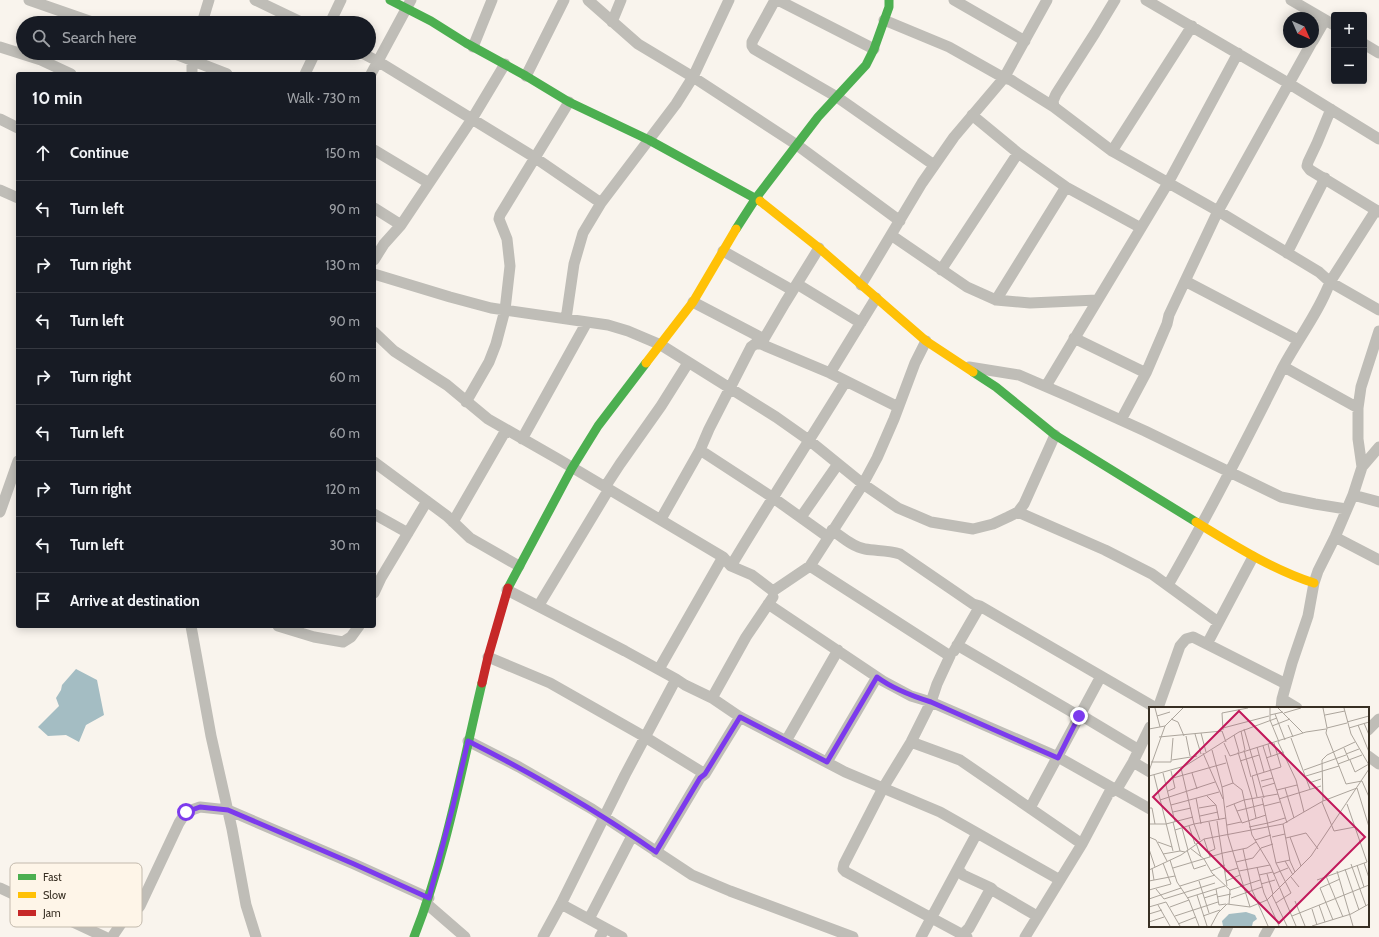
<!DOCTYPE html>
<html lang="en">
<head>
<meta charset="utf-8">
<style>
  body { margin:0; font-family:Cabin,sans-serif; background:#20242c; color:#f1f3f6 }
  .controls { position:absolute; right:12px; top:12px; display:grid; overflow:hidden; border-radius:4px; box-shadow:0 2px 10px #0003 }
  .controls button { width:36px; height:36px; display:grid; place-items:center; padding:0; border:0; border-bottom:1px solid #363941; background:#171b24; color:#f1f3f6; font:20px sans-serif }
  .compass { position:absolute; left:1283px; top:12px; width:36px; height:36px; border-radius:50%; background:#171b24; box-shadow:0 2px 10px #0003; rotate:135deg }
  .stop { position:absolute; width:12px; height:12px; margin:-9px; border:3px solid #7c3aed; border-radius:50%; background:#fff }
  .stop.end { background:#7c3aed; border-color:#fff; box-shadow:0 1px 4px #0008 }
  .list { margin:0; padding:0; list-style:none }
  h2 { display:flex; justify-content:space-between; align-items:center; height:52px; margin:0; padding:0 16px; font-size:17px }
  h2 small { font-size:13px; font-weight:400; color:#9ea1a6 }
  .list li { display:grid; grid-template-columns:26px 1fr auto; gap:12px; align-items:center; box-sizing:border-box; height:56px; padding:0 16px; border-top:1px solid #363941 }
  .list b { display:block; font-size:15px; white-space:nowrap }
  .list em { font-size:13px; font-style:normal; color:#9ea1a6 }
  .icon { flex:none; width:22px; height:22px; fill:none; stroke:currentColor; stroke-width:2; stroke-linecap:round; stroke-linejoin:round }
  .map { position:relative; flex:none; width:1379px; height:937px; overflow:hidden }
  .search { position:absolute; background:#171b24; box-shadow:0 2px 10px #0003; left:16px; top:16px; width:360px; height:44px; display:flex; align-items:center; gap:10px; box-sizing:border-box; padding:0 14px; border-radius:22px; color:#9ea1a6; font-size:15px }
  .panel { position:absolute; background:#171b24; box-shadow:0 2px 10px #0003; left:16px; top:72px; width:360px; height:556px; border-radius:4px }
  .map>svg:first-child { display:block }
  .water { fill:#a4bdc3 }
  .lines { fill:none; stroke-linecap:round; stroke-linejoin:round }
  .street { stroke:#bfbdb7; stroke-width:11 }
  .fast { stroke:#4caf50; stroke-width:9 }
  .slow { stroke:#ffc107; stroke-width:9 }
  .jam { stroke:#c62828; stroke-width:9 }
  .route { stroke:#7c3aed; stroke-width:5 }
  .inset-road { fill:none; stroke:#aca59c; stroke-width:1 }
  .view { fill:#c2185b; fill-opacity:0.15; stroke:#c2185b; stroke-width:2 }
  .inset-edge { fill:none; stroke:#382f23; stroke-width:2 }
  .key { fill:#fef5e8; stroke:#c3baad; stroke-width:1 }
  .key-label { font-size:11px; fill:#382f23 }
</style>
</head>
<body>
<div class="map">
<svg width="1379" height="937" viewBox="0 0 1379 937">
  <rect width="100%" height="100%" fill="#f9f4ed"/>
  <!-- water -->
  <path class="water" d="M76 669 97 680 104 715 86 725 79 742 66 735 48 736 38 727 59 706 56 698 61 690 62 685Z"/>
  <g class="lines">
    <!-- street -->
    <path class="street" d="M29 0 95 23
      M255 0 303 23
      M588 0 638 44 693 77 797 145 900 221
      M775 0 752 42V46L754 49 837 97 934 165
      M778 0 874 49
      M954 0 1025 41
      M1146 0 1288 83 1379 139
      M1291 0 1334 25
      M884 20 949 47 1004 78 1047 0
      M612 22 621 0
      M202 23 209 0
      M330 23 341 0
      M1313 41 1325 20
      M1364 44 1379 53
      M0 47 41 60 71 74
      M473 47 492 0
      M173 53 227 74
      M362 53 379 62 534 157 601 203
      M192 74V61L194 53
      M305 74 315 53
      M371 74 411 0
      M526 76 564 0
      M1054 107 1053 101 1056 94 1095 33 1115 0
      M1331 109 1317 143 1308 162 1307 166 1310 170 1379 212
      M972 115 1018 153 1066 187 1141 228
      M0 119 18 128
      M374 150 429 183
      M1112 151 1192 26
      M0 190 18 198
      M374 208 401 225
      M891 235 967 287 996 300 1030 303 1097 300
      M723 251 792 290
      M1287 253 1325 178
      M374 260 384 244 401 225 472 119 505 64
      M941 270 1018 153
      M374 274 450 297 491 308 608 325 628 331 661 345 776 417 810 441 863 484 898 508 931 522 973 529 993 524 1008 517 1018 512 1024 504 1055 435
      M1185 281 1298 340
      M797 284 861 323
      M861 285 922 183 954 137 1004 78 1011 80 1054 107 1112 151 1218 211 1319 272 1330 282 1379 310
      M996 300 1066 187
      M693 302 764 339
      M566 319 574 264 583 233 601 203 676 104 693 77 729 0
      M374 332 394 351 447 385 488 419 558 459 723 557 731 566 752 575 773 591
      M1074 338 1146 373
      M761 344 785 303 819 248
      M969 367 1019 375 1070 397 1145 431 1281 497 1315 504 1346 509
      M1284 367 1358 408
      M830 373 876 298
      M1046 386 1168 183 1238 53
      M466 402 489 362 496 344 505 310 510 266 507 239 499 219 500 215 569 102
      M1121 420 1146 373 1167 324 1169 315 1218 211 1312 42
      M522 439 587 322
      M700 450 772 497 828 537
      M374 462 447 516 470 538 519 566
      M1362 467 1379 447
      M605 487 620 464 661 406 688 363
      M1353 495 1379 502
      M0 512 18 461
      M1018 512 1105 550 1152 574 1218 622
      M374 514 408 533
      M801 517 838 464
      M661 519 700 450 709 429 751 347 755 344H761L830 373 898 407
      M453 522 506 430
      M832 530C842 537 853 547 865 549 877 551 888 550 900 554L973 604 980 606 1156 708
      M1335 537 1379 560
      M731 566C768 504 808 443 846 381
      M810 566 950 656 937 684 931 702 911 742 883 788 844 864 843 869 846 872 967 937
      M1168 585C1209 514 1246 441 1283 367 1298 339 1319 312 1330 282L1376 210
      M507 590 625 651 676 679 685 685 712 698 740 717 786 741 845 772 940 812 1060 880
      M773 591 810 566 863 484 877 458 894 419 915 363 926 341
      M374 593 381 578 427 501
      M768 604 883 681 911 696 931 702 1058 757 1150 809
      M539 605 609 489
      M191 626 211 736 232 829 246 905 256 937
      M278 626 314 637 343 642 351 637 359 626
      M1207 644 1253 557
      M957 645 1079 716 1084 717 1139 750
      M954 651 980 606
      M488 657 550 683 645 737 705 774
      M659 669 723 557
      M712 698 746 637 773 597
      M1282 699 1297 708
      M1158 708 1180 646 1186 639 1193 637 1286 684
      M1281 708 1282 699 1292 663 1308 616 1314 583 1318 571 1335 537 1353 495 1362 467 1358 439V408L1361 387 1379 331
      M1368 730 1379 719
      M468 741 519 767 592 809 692 875 730 891 853 937
      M786 741 838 650
      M911 742 960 760 1082 844
      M1368 756 1379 764
      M827 762 877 677
      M1133 762 1150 772
      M1030 808 1101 676
      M656 852 700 778 705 774 740 717
      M958 869 963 875 991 888 994 891 1037 916
      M0 888 105 937
      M427 904 465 937
      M561 904 622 937
      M589 919 632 836
      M962 935 969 928 991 888
      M112 937 127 915 134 912 140 906 179 823 186 812 200 807 228 810 354 864 429 898
      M543 937 561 904 625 775 676 679
      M600 937 605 928
      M921 937 977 833
      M1025 937 1082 844 1109 793 1117 789 1133 762 1150 727
      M1223 937 1228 926
      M1264 937 1270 926"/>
    <!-- fast -->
    <path class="fast" d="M390 0 431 21 466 43 526 76 569 102 649 140 760 201
      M736 229 756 198 818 117 866 65 874 49 889 7V0
      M973 372 996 387 1055 435 1196 522
      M508 588 572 468 598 426 646 363
      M414 937C446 856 462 767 482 683"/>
    <!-- slow -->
    <path class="slow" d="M760 201 819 248 926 341 973 372
      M646 363 693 302 736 229
      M1196 522C1234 545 1271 569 1314 583"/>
    <!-- jam -->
    <path class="jam" d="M482 683 488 657 508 588"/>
  </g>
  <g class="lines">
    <!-- route -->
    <path class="route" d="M186 812 200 807 228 810 354 864 429 898 453 806 468 741C533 774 596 810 656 852L700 778 705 774 740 717 827 762 877 677C893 689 912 696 931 702L1058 758 1079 716"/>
  </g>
  <!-- overview -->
  <g transform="translate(1149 707)">
    <rect width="220" height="220" fill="#f9f4ed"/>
    <path d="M97 205 106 208 108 212 104 215 103 219H74L73 214 80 207Z" fill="#a4bdc3"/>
    <path class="inset-road" d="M6 1 11 20M121 1V13L130 35M129 1 154 26M174 1 178 21M195 1 202 27 220 58M135 6 152 1M126 7 136 33M121 8 134 5M176 8 196 4M8 9 21 5M22 12 29 15 35 29M198 15 220 9M198 16 178 21 177 26 197 77 213 74 220 90M215 16 220 28M139 18 144 30M209 18 220 45M123 19 141 12M74 21 120 9M200 21 220 15M0 22 16 19M95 22 115 91M74 23 73 6 99 1M92 24 96 43M52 26 57 45M46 27 52 47M85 28 90 45M37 29 41 49M10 30 73 24 77 35M142 31 161 82M129 35 147 73 155 105M75 36 81 49 157 25 177 22M119 37 122 49M114 39 138 116M108 40 115 65M195 41 200 53M63 43 73 80 79 129 101 200M95 43 102 70M89 45 103 91M54 46 74 92M197 47 210 42M76 48 84 76M117 51 135 45M23 53 48 49M201 53 206 65 220 57M91 54 110 48M2 55H22L24 31M189 57 213 48M32 61 45 117 77 111M155 63 197 48M0 64 16 19 34 1M14 66 26 115M43 66 48 82M5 68 24 144M0 69 36 59 90 25 128 11M157 69 190 59M24 71 77 56M112 74 124 71M160 76 172 72M73 80 84 76 93 83 103 128 121 158 147 219M113 80 126 76M136 81 145 111M128 83 148 78M19 84 26 81 22 64M58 89 67 98 70 113M108 90 103 69 132 60 125 36M47 91 52 117M103 91 107 111M113 91 127 156 142 186 127 196M130 92 172 79M11 93 66 75M174 94 173 53 178 48 206 35M173 95 185 124 206 120M85 97 93 116 117 108M22 98 70 85M115 99 131 95M77 100 95 93 129 87M0 101H3L6 117M50 101 67 98M88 104 115 97M24 105 42 101M51 109 69 105M68 114 78 179M24 115 31 144M119 116 136 111M0 117H17L44 110M134 117 141 154 146 165M78 118 92 115M40 119 46 137M100 120 119 116M33 121 39 143M26 123 45 117 51 133M0 130 7 133 18 154M123 130 136 127M141 130 152 159M137 131 157 126 169 142M55 132 61 150M106 133 122 128M9 135 23 140M47 136 52 150M41 141 55 152 63 166 81 183 80 197M0 142 6 160M94 142 103 183 119 219M38 143 45 162 57 158M59 145 66 142 60 115M14 147 31 144 36 145M21 153 28 175 40 193 50 219M136 154 144 168M87 155 104 151 112 141 124 137M127 156 141 153M215 156 220 171M202 157 217 199M208 158 215 180M108 160 115 186 130 219M3 161 5 173M24 161 74 146 98 141 107 135M196 162 210 203M0 163 32 148 55 132 134 117 174 94 208 81 220 120M62 164 76 158M90 164 121 158M188 164 204 219M76 165 89 161M118 167 124 187M124 167 139 161M110 168 124 165M177 169 194 210M142 170 150 180M168 173 218 155 198 97M0 174 26 169M50 174 60 206M77 174 91 168M112 177 126 173M31 179 66 168M7 182 15 192M67 182 70 198 77 197M0 183 22 177 14 156M81 183 111 173M48 188 58 219M123 188 138 219M68 190 82 187M38 191 76 179M55 191 68 187M82 191 113 180M0 192 32 181M15 192 66 176M146 194 156 219M9 198 21 219M170 198 176 215M0 200 17 195 31 219M21 200 40 193M163 202 168 218M0 207 13 203M26 209 69 195M54 209 71 203M143 209 220 178M184 213 171 181 191 172M0 215 15 210M29 217 47 210M62 219 69 206 78 197 101 200 118 193 162 149 220 62M163 219 202 207 220 197"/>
    <path class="view" d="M90 4 216 130 130 216 4 90Z"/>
    <rect width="220" height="220" class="inset-edge"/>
  </g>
  <!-- legend -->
  <rect x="10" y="863" width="132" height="64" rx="6" class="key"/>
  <rect x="18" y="874" width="18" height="6" fill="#4caf50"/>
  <rect x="18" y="892" width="18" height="6" fill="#ffc107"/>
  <rect x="18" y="910" width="18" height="6" fill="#c62828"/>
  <g class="key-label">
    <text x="43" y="881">Fast</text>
    <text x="43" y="899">Slow</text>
    <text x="43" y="917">Jam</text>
  </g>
</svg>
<div class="controls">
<button>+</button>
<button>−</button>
</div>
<svg class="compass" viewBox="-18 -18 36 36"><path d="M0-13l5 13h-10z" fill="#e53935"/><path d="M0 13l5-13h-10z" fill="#9ea1a6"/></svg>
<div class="stop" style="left:186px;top:812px"></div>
<div class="stop end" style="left:1079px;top:716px"></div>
<div class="search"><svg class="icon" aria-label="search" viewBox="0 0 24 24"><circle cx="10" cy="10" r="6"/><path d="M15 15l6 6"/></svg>Search here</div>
<section class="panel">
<h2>10 min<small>Walk · 730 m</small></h2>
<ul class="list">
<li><svg class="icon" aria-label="ahead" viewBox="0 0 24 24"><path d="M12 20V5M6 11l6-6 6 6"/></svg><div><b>Continue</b></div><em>150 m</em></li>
<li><svg class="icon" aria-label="left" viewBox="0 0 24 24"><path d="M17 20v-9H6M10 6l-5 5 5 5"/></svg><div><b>Turn left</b></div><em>90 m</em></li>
<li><svg class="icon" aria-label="right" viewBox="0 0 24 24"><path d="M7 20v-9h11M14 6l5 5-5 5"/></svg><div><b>Turn right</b></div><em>130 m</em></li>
<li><svg class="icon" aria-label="left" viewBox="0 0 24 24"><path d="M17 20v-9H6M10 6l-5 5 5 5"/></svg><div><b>Turn left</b></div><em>90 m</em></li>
<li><svg class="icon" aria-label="right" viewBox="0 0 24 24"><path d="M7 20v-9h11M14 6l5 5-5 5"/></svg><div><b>Turn right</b></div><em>60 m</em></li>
<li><svg class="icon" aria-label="left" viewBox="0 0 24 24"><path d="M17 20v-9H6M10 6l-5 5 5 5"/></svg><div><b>Turn left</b></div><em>60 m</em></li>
<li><svg class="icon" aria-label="right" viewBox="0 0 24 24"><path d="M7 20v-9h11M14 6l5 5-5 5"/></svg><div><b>Turn right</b></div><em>120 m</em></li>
<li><svg class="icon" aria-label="left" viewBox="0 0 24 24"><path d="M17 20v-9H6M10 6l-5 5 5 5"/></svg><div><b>Turn left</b></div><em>30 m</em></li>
<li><svg class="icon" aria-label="arrive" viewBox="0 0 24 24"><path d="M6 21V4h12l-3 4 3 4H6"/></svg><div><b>Arrive at destination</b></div></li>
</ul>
</section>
</div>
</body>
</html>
